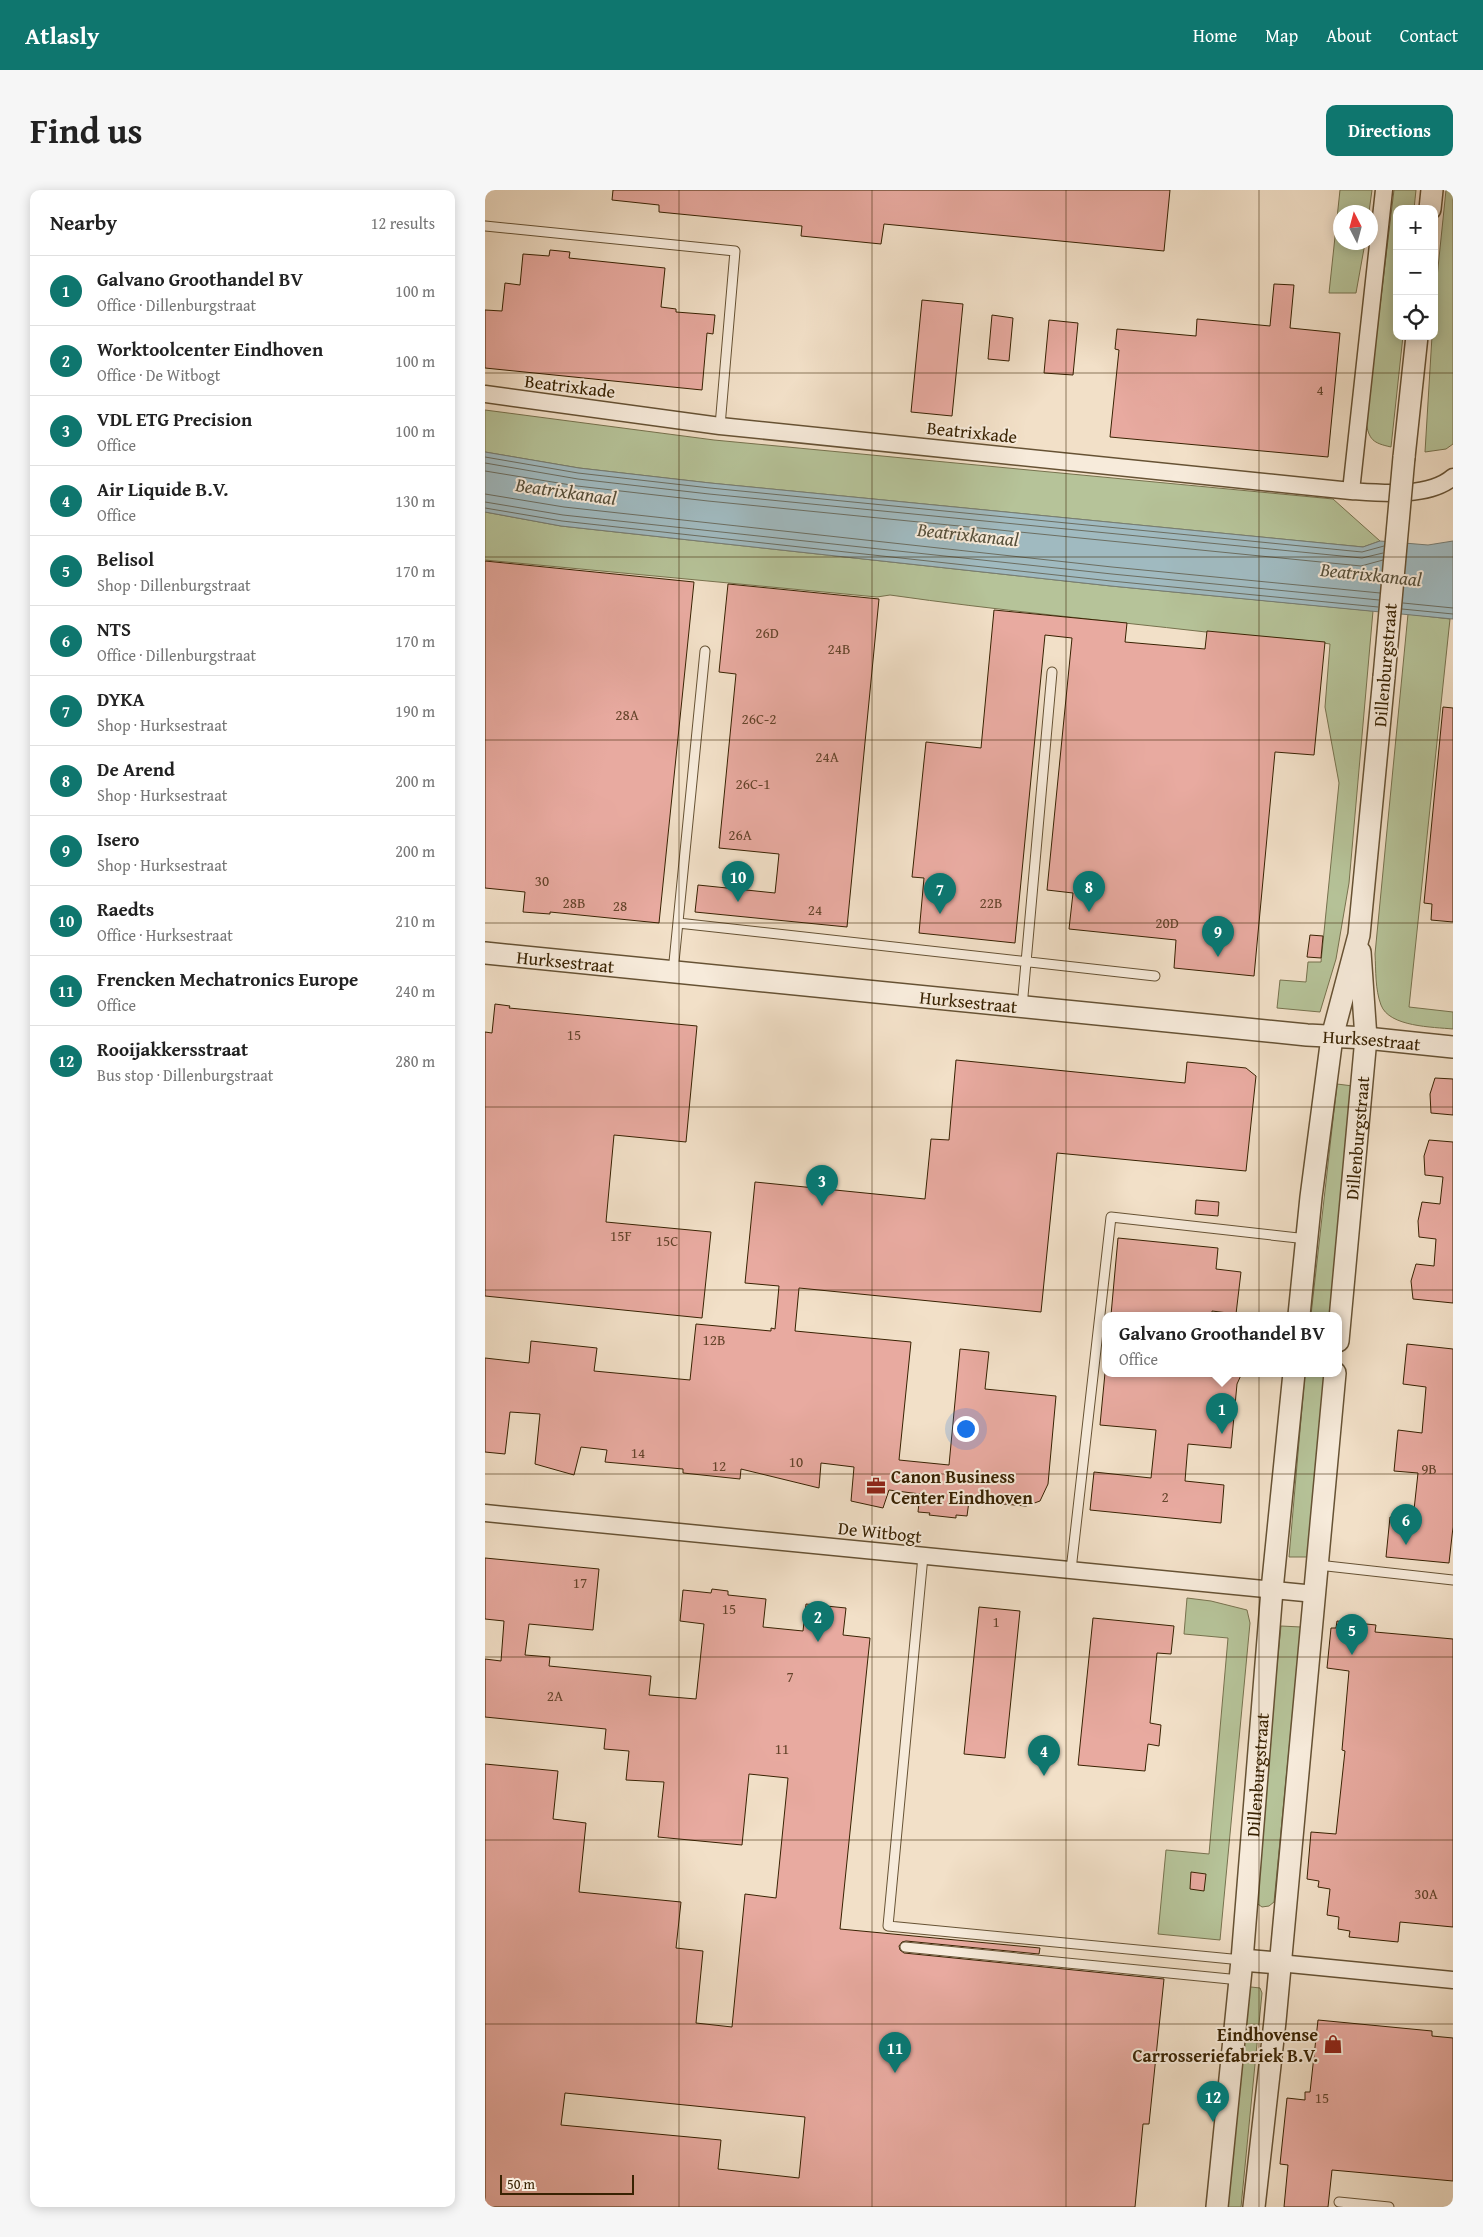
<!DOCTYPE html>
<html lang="en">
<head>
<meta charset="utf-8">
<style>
  body { margin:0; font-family:"Gentium Book Plus",serif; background:#f6f6f6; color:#222 }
  .controls { position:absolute; right:15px; top:15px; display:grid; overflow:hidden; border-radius:10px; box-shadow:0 2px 12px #0003 }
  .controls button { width:45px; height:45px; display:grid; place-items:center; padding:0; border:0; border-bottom:1px solid #e0e0e0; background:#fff; color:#222; font:25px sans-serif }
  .compass { position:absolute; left:848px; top:15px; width:45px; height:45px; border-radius:50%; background:#fff; box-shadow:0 2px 12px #0003; rotate:354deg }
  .scale { position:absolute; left:15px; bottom:12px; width:134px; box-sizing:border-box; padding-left:5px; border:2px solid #382202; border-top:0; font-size:14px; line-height:18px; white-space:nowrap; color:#382202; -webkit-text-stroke:4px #f7ebdb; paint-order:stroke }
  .you { position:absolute; left:480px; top:1238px; width:18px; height:18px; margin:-12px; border:4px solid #fff; border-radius:50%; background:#1a73e8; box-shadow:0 0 0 8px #1a73e833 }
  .badge { display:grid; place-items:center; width:32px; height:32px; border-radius:50%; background:#0f766e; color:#fff; font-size:16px; font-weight:700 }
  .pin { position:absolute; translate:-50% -41px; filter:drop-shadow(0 1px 2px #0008) }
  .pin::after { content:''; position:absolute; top:26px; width:18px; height:15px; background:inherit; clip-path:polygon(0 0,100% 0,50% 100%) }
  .popup { position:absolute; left:617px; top:1122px; width:240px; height:65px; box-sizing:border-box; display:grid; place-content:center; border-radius:10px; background:#fff; filter:drop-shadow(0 1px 4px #0005); font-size:16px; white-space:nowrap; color:#767676 }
  .popup b { font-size:19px; color:#222 }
  .popup::after { content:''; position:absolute; left:50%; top:100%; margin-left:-10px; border:10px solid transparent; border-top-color:#fff }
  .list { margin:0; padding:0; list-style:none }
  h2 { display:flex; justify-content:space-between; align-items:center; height:65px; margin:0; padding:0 20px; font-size:21px }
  h2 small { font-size:16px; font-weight:400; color:#767676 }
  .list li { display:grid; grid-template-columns:32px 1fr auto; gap:15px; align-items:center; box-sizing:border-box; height:70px; padding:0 20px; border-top:1px solid #e0e0e0 }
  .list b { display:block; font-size:19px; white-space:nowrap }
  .list p { margin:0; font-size:16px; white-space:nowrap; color:#767676 }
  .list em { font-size:16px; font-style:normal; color:#767676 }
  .icon { flex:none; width:28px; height:28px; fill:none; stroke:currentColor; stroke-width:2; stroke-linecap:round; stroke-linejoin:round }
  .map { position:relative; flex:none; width:968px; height:2017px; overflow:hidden; border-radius:10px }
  header { display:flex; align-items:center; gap:30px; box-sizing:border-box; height:70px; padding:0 25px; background:#0f766e; color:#fff }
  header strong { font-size:24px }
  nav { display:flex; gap:28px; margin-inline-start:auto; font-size:18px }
  .intro { display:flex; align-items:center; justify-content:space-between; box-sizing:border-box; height:120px; padding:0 30px }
  h1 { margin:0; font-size:35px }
  .button { padding:12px 22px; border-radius:10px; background:#0f766e; color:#fff; font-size:18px; font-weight:700 }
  main { display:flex; gap:30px; padding:0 30px }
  aside { flex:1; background:#fff; border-radius:10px; box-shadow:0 2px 12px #0003 }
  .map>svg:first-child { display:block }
  .green { fill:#b6c399; stroke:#77724e }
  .water { fill:#a0bac0; stroke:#767d74 }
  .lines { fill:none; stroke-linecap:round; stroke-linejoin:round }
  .shore { stroke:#6c6e61; stroke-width:1 }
  .building { fill:#e8aaa0; stroke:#382202; fill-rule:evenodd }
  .service-casing { stroke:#665234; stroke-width:11 }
  .minor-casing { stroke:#665234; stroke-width:19 }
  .tertiary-casing { stroke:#665234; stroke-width:24 }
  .service { stroke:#f7ebdb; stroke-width:9 }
  .minor { stroke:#f7ebdb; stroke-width:16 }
  .tertiary { stroke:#f7ebdb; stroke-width:21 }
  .tertiary-bridge-casing { stroke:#665234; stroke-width:24; stroke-linecap:butt }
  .tertiary-bridge { stroke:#f7ebdb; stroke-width:21 }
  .grid { fill:none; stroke:#382202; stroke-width:1; stroke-opacity:0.55 }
  .labels { text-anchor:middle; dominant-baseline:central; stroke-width:4; stroke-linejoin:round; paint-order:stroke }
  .number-label { font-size:15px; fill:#64442a }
  .street-label { font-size:18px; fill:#382202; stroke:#f7ebdb }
  .poi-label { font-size:18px; font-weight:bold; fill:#382202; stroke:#f7ebdb; text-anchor:start }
  .water-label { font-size:19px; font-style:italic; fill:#57503b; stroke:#f7ebdb }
</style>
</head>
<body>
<header>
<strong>Atlasly</strong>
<nav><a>Home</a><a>Map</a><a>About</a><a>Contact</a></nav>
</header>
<div class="intro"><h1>Find us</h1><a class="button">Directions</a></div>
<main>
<aside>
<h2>Nearby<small>12 results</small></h2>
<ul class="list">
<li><span class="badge">1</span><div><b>Galvano Groothandel BV</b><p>Office · Dillenburgstraat</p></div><em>100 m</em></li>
<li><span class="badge">2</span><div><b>Worktoolcenter Eindhoven</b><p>Office · De Witbogt</p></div><em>100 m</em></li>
<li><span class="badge">3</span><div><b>VDL ETG Precision</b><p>Office</p></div><em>100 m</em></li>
<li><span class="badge">4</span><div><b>Air Liquide B.V.</b><p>Office</p></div><em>130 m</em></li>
<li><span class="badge">5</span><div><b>Belisol</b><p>Shop · Dillenburgstraat</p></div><em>170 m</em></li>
<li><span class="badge">6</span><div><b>NTS</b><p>Office · Dillenburgstraat</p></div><em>170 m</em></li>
<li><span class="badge">7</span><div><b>DYKA</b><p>Shop · Hurksestraat</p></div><em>190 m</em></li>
<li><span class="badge">8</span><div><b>De Arend</b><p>Shop · Hurksestraat</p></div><em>200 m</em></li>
<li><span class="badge">9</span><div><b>Isero</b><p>Shop · Hurksestraat</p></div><em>200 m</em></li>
<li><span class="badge">10</span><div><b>Raedts</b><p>Office · Hurksestraat</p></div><em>210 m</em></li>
<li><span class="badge">11</span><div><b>Frencken Mechatronics Europe</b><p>Office</p></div><em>240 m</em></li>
<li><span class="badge">12</span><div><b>Rooijakkersstraat</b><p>Bus stop · Dillenburgstraat</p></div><em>280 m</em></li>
</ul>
</aside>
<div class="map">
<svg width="968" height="2017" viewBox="0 0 968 2017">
  <rect width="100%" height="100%" fill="#f2e0c8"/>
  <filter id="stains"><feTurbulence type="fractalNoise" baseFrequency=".004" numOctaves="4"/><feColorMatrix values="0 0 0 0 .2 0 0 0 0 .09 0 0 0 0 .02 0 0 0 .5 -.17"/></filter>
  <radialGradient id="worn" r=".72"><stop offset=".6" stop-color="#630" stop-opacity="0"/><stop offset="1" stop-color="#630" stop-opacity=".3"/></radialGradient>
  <!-- green -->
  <path class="green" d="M855 0H887L884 22H856V52L880 53 871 103H844Z
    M909 0H931L929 19H912V146H918L906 257C888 253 884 250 881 232Z
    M961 0H968V254L961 259 940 262 947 146H949L950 107Z
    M0 220 229 250 848 309 895 351 878 357 225 293 94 278 0 262Z
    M0 322 76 336 626 396 888 421 864 693 851 769 835 822 792 818 795 790 821 792 823 772H836L854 593 840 517 845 454C805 447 762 447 721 442 616 430 510 420 405 405L392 407 0 370Z
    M923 424 965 429 924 817 968 822V839C948 837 904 837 896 815 890 799 891 781 890 764Z
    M852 894 868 896 845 1125H826Z
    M820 1183H840L823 1367H804Z
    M702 1408 726 1411 762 1420 765 1433 735 1750 673 1744 681 1660 724 1664 743 1448 699 1444Z
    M796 1436 816 1437 789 1712 784 1716 777 1717 770 1712 769 1702Z
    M766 1797 775 1798 777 1803 756 2017H741L762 1801Z"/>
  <!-- water -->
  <path class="water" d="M0 262 94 278 225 293 878 357 895 351 943 355 968 351V429L626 396 76 336 0 322Z"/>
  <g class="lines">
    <!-- shore -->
    <path class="shore" d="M0 267 93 283 225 298 877 362 899 356
      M0 273 93 289 224 304 877 368 898 363
      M0 281 92 296 223 311 876 376 898 370
      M0 304 79 317 627 377 895 403
      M0 312 78 325 627 384 894 410
      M0 318 77 331 626 391 893 417
      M918 413 968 418
      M917 419 968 424"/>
  </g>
  <!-- building -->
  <path class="building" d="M128 0H685L679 61 399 34 396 54 316 46 317 36 174 22V15L127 10Z
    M65 60 85 62 84 68 180 78 176 117 191 119V122L230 125 228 144 222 143 217 200 0 178V120L17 121 20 93 35 95 38 64 64 66Z
    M789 94 809 95 805 138 855 143 843 267 625 247 634 160 630 159 632 139 711 146 712 129 785 136Z
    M437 110 478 114 467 226 426 222Z
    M507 125 528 128 524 171 503 169Z
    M564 130 593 133 588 185 559 183Z
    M0 371 209 392 174 733 65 722V724L38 722 40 702 0 698Z
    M243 394 394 409 362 737 210 722 213 695 290 703 292 684 294 664 234 658 251 484 234 482Z
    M509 420 642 433 640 452 720 459 722 441 840 452 829 565 790 562 769 786 689 778 691 750 584 739 588 703 562 700 587 448 560 445 530 753 434 743 439 688 427 687 441 552 496 558Z
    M958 517 968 518V732L946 730 947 714 939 713Z
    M825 745 838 746 836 768 822 767Z
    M10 814 25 816 24 818 212 836 201 952 129 945 121 1032 226 1042 217 1128 0 1106V842L7 843Z
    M471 870 700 893 702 872 761 878 771 886 761 981 572 963 556 1122 314 1098 310 1141 426 1152 414 1270 464 1275 475 1159 504 1162 500 1199 571 1206 563 1294 555 1311 541 1316 484 1311 482 1326 471 1325V1328L444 1325 445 1323 433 1322 435 1304 404 1300 398 1318 366 1311 369 1277 336 1273 334 1298 256 1279 255 1289 198 1283V1279L120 1272 122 1260 96 1257 89 1285 50 1274 55 1224 25 1222 20 1264 0 1262V1168L44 1173 46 1151 112 1158 109 1181 205 1190 211 1134 286 1141V1138L290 1139 294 1096 260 1093 270 992 440 1009 446 949 464 950Z
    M950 888 968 889V925L946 923 945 904Z
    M944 950 968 952V1113L928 1109 926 1091 931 1074 949 1076 951 1049 934 1047 933 1031 937 1012 955 1014 958 987 940 985 939 966Z
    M711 1010 734 1012 733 1026 710 1024Z
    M633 1048 733 1058 731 1079 756 1082 751 1124 727 1121V1125H626Z
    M922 1154 968 1159V1337L964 1373 901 1367 905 1327 928 1329 933 1283 909 1281 913 1240 937 1243 941 1197 918 1194Z
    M620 1183H757L752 1194 746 1258 703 1254 700 1291 739 1295 736 1333 605 1320 609 1282 666 1288 671 1240 615 1235Z
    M0 1368 114 1379 108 1440 44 1434 40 1465 65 1467 64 1476 166 1486 164 1505 211 1509 219 1434 195 1431 198 1400 226 1403 227 1399 243 1401V1405L281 1409 278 1437 318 1441 321 1414 361 1418 358 1445 385 1448 355 1739 555 1758 554 1764 421 1751 417 1752 414 1756 415 1760 419 1763 679 1789 664 1934H658L650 2017H0V1574L73 1581 68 1629 101 1633 94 1702 196 1712 191 1758 218 1761 211 1833 247 1837 260 1704 291 1708 303 1588 264 1584 257 1655 173 1647 179 1592 141 1590 144 1561 119 1559 121 1539 0 1527V1469L16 1471 19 1431 0 1429ZM80 1903 320 1927 314 1988 233 1979 236 1950 76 1935Z
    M494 1417 535 1421 520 1568 479 1564Z
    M608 1428 689 1436 686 1464 672 1463 665 1533 676 1535 674 1556 663 1554 660 1581 593 1575Z
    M852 1431 891 1435 890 1442 968 1449V1737L915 1732 913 1752 864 1747 865 1741 853 1739 854 1727 842 1725 845 1699 833 1697 834 1691 822 1689 826 1642 851 1644 860 1561 857 1560 864 1481 842 1478 846 1438H851Z
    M706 1682 721 1684 719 1701 705 1699Z
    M833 1830 947 1841V1846L968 1848V1991L847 1980 843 2017H799L803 1975 795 1974 802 1908 820 1910V1902H825Z"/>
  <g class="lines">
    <!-- service casing -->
    <g class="service-casing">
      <path id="service" d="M0 36 250 61 235 236
        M193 733 670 786
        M188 782 220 461
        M537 817 567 482
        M438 1366 403 1736 757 1770
        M833 1375 968 1390
        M586 1380 626 1027 822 1049
        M420 1757 755 1790
        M854 2012 904 2017"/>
    </g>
    <!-- minor casing -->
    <g class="minor-casing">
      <path id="minor" d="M0 204 235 236 866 301C895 303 944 308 968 287
        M866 301 899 0
        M0 1323 830 1404
        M794 1773 968 1790"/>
    </g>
    <!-- tertiary casing -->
    <g class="tertiary-casing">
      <g id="tertiary">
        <path d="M945 19 947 0"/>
        <path d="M919 267 932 146"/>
        <path id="s1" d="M0 763 822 845 881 848 968 857"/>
        <path d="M814 1125 826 1007 847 847 874 745 899 487"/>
        <path id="s2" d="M853 1151 881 848 875 762"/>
        <path d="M757 1770 794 1773"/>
        <path id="s3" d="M732 2017 757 1770 787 1400 809 1183"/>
        <path d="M769 2017 790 1831 850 1183"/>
      </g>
    </g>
    <!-- service -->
    <use href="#service" class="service"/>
    <!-- minor -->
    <use href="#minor" class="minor"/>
    <!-- tertiary -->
    <use href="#tertiary" class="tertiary"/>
    <!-- tertiary-bridge casing -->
    <g class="tertiary-bridge-casing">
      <path id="tertiary-bridge" d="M899 487 919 267"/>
    </g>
    <!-- tertiary-bridge -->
    <use href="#tertiary-bridge" class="tertiary-bridge"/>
  </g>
  <!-- grid -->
  <path class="grid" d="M194 0V2017M387 0V2017M581 0V2017M774 0V2017M0 183H968M0 367H968M0 550H968M0 733H968M0 917H968M0 1100H968M0 1284H968M0 1467H968M0 1650H968M0 1834H968"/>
  <!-- icons -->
  <defs>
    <g id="office-bare" transform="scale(1.5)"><path d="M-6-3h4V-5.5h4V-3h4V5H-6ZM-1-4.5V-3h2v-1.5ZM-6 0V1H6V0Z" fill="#8f2418" stroke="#f7ebdb" stroke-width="2.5" paint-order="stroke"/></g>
    <g id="shop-bare" transform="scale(1.5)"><path d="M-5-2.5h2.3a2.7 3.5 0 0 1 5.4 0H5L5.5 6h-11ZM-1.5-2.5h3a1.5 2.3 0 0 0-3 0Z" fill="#8f2418" stroke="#f7ebdb" stroke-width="2.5" paint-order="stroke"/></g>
  </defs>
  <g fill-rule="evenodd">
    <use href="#office-bare" x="391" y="1296"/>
    <use href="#shop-bare" x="848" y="1854"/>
  </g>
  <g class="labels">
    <!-- number labels -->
    <g class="number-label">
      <text x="835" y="199">4</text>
      <text x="282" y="442">26D</text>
      <text x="354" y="458">24B</text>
      <text x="142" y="524">28A</text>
      <text x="274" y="528">26C-2</text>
      <text x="342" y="566">24A</text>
      <text x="268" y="593">26C-1</text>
      <text x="255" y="644">26A</text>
      <text x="57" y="690">30</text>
      <text x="89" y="712">28B</text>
      <text x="506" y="712">22B</text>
      <text x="135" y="715">28</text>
      <text x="330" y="719">24</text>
      <text x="682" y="732">20D</text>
      <text x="89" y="844">15</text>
      <text x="136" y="1045">15F</text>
      <text x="182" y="1050">15C</text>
      <text x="229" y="1149">12B</text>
      <text x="153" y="1262">14</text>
      <text x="311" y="1271">10</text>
      <text x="234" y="1275">12</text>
      <text x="944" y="1278">9B</text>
      <text x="680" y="1306">2</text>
      <text x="95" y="1392">17</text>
      <text x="244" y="1418">15</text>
      <text x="511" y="1431">1</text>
      <text x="305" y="1486">7</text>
      <text x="70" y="1505">2A</text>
      <text x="297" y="1558">11</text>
      <text x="941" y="1703">30A</text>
      <text x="837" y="1907">15</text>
    </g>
    <!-- street labels -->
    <g class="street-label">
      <text transform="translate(85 196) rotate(7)">Beatrixkade</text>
      <text transform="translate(487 242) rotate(6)">Beatrixkade</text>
      <text transform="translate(900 475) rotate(-85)">Dillenburgstraat</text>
      <text stroke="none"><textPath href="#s1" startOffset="81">Hurksestraat</textPath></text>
      <text stroke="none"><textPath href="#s1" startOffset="486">Hurksestraat</textPath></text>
      <text stroke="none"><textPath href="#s1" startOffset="891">Hurksestraat</textPath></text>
      <text stroke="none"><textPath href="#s2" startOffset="204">Dillenburgstraat</textPath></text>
      <text transform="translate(395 1342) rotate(6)">De Witbogt</text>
      <text stroke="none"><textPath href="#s3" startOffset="434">Dillenburgstraat</textPath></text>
    </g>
    <!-- poi labels -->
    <g class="poi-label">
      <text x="406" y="1286">Canon Business<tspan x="406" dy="21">Center Eindhoven</tspan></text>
      <text x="833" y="1844" text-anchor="end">Eindhovense<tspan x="833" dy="21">Carrosseriefabriek B.V.</tspan></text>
    </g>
    <!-- water labels -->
    <g class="water-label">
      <text transform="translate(81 301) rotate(8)">Beatrixkanaal</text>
      <text transform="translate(483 344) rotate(6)">Beatrixkanaal</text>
      <text transform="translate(886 384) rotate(6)">Beatrixkanaal</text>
    </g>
  </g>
  <rect width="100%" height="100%" filter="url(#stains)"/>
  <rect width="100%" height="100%" fill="url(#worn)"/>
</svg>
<div class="controls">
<button>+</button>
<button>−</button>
<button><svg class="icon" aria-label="locate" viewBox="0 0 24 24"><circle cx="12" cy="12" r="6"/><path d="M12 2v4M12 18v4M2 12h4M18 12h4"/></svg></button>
</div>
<svg class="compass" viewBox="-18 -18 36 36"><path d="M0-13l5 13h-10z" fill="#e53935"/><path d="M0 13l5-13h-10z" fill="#767676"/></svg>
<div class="scale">50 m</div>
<div class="you"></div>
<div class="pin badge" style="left:737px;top:1244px">1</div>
<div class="popup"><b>Galvano Groothandel BV</b>Office</div>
<div class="pin badge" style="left:333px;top:1452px">2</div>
<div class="pin badge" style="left:337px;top:1016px">3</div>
<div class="pin badge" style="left:559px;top:1586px">4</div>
<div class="pin badge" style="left:867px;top:1465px">5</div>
<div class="pin badge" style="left:921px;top:1355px">6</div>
<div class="pin badge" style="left:455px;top:724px">7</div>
<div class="pin badge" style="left:604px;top:722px">8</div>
<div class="pin badge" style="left:733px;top:767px">9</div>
<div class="pin badge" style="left:253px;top:712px">10</div>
<div class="pin badge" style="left:410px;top:1883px">11</div>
<div class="pin badge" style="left:728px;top:1932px">12</div>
</div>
</main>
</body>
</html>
